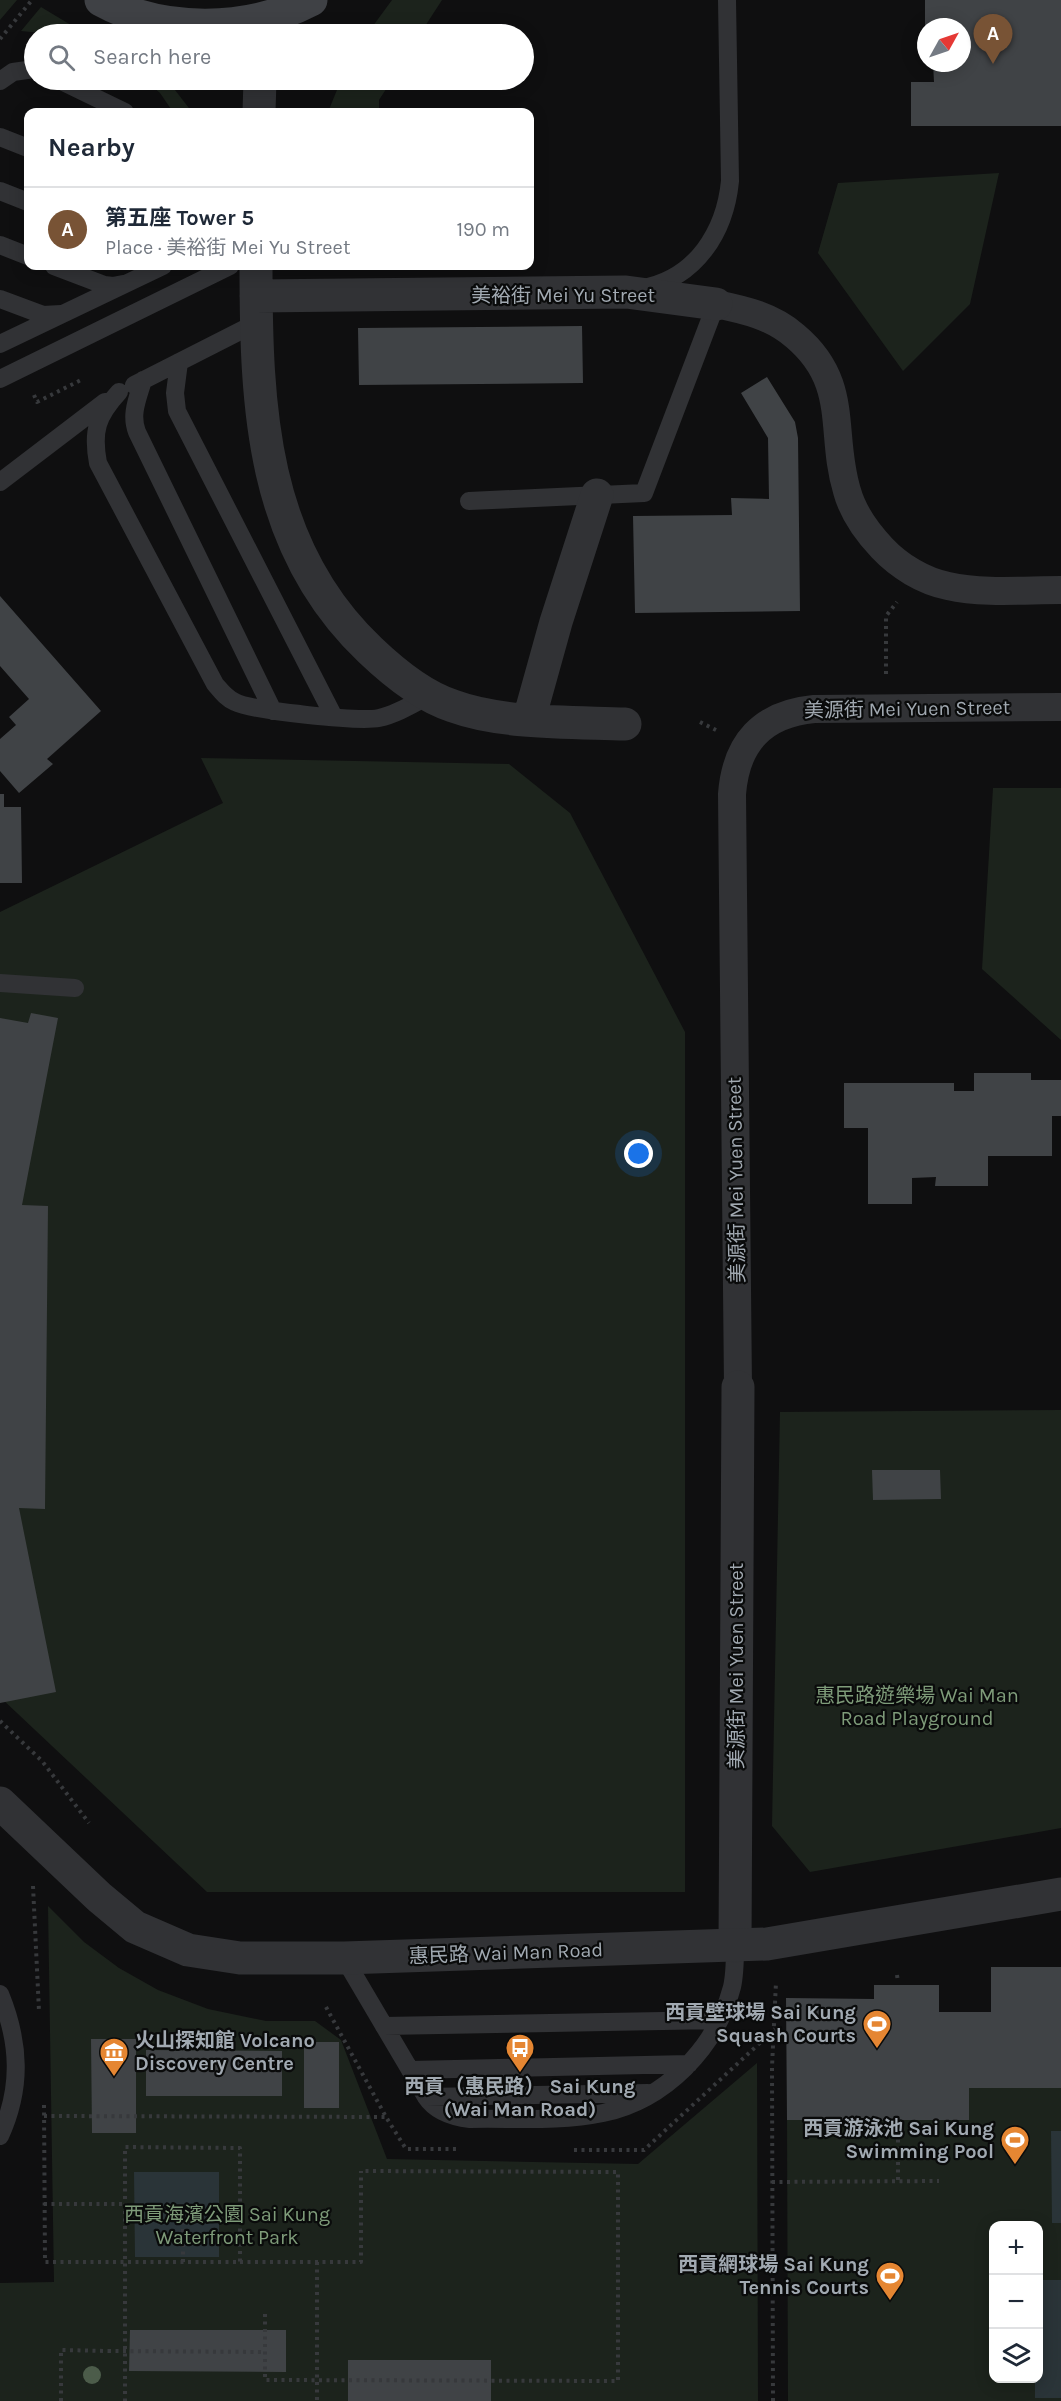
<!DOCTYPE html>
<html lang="en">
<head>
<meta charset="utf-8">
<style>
  body { margin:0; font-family:Karla,"Noto Sans TC",sans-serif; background:#f2f2f3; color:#1f2937 }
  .controls { position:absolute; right:18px; bottom:18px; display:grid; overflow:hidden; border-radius:12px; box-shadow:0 3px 15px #0003 }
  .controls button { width:54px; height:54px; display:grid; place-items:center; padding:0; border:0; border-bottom:2px solid #e0e1e3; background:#fff; color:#1f2937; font:30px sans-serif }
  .compass { position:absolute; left:917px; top:18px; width:54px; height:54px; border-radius:50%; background:#fff; box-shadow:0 3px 15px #0003; rotate:50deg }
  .you { position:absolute; left:639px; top:1154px; width:21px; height:21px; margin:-15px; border:4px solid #fff; border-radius:50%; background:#1a73e8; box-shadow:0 0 0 9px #1a73e833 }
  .badge { display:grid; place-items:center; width:39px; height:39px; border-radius:50%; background:#785335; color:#fff; font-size:20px; font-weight:700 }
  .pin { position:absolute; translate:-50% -50px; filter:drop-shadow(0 2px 3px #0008) }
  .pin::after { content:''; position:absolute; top:32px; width:21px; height:18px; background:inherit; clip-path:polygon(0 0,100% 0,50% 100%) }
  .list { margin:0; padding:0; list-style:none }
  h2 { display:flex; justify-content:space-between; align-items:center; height:78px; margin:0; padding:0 24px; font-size:26px }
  h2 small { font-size:20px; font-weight:400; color:#747a83 }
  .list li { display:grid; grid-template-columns:39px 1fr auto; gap:18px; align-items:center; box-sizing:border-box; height:84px; padding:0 24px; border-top:2px solid #e0e1e3 }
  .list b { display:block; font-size:22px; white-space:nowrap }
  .list p { margin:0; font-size:20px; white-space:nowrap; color:#747a83 }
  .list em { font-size:20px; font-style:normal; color:#747a83 }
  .icon { flex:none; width:33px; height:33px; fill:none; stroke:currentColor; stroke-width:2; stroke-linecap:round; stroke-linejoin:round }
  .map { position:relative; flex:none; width:1061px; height:2401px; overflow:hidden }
  .search { position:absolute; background:#fff; box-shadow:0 3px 15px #0003; left:24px; top:24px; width:510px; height:66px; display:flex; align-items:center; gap:15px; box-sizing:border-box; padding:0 21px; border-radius:33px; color:#747a83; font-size:22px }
  .panel { position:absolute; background:#fff; box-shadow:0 3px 15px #0003; left:24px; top:108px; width:510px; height:162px; border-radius:12px }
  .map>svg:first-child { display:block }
  .green { fill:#1c231c; fill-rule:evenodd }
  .water { fill:#2a3438 }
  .building { fill:#404346 }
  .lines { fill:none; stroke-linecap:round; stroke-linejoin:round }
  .path { stroke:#37393c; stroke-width:4; stroke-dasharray:3 4.5; stroke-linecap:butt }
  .service { stroke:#313235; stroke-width:18 }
  .pedestrian { stroke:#313235; stroke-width:28 }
  .minor { stroke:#313235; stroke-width:33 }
  .tertiary { stroke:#313235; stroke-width:33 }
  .secondary { stroke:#3f4145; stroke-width:33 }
  .path-bridge { stroke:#37393c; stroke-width:4; stroke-dasharray:3 4.5; stroke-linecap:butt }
  .tree { fill:#4c5c4a }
  .labels { text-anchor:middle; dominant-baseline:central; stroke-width:4.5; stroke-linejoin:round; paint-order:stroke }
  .street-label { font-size:20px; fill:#a1a9b1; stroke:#0a0b0b }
  .park-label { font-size:20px; fill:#7e9b79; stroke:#0a0b0b }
  .poi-label { font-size:20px; font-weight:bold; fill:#a1a9b1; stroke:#0a0b0b; text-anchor:end }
</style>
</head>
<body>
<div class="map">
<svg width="1061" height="2401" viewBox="0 0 1061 2401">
  <rect width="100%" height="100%" fill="#0f0f10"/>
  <!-- green -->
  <path class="green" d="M0 0H17L0 20Z
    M392 0H442L420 34H367Z
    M41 7 86 34H51L21 31Z
    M145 80H160L175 90 192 112H173L160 93Z
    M341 80H392L379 100V112H328Z
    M999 173 970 304 903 371 818 253 838 183Z
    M201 758 509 764 570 813 685 1032V1892H207L0 1697V912L223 803Z
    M993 788H1061V1040L982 969Z
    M1061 1410V1828L810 1872 772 1826 780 1412Z
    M48 1906 84 1942 119 1968 158 1990 208 2009 266 2021H315L341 2040 387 2159 638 2164 757 2063 758 2401H0V2283L54 2282Z
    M991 1967H1061V2401H788L787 2120H968L969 2012H991ZM994 2226H1038V2378H994Z"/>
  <!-- water -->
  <path class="water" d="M1051 2131H1061V2223H1052Z
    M134 2172H219V2257H135Z
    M1039 2280H1061V2398H1035V2379L1038 2378Z"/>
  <!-- building -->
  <path class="building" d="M925 0H1061V126H911V82H934L933 63H962V27H925Z
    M582 326 583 383 359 385 358 328Z
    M767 377 795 422 798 438 800 611 635 613 633 516 732 515 731 498 769 499 768 438 741 393Z
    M0 596 101 711 47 759 53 764 19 793 0 771V739L16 725 9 717 29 699 0 666Z
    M0 794H4V807H21L22 883H0Z
    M31 1013 58 1018 22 1205 48 1206 45 1509 19 1508 56 1692 0 1703V1018L28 1023Z
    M974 1073H1031V1080H1061V1116H1052V1156H988V1186H935L936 1177 912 1178V1204H868V1128H844V1083H954V1091H974Z
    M872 1470H940L941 1499 873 1500Z
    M991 1967H1061V2088H969V2120H787L786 1998 874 1999V1985H939V2012H991Z
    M91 2039H136V2133H92Z
    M304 2042H339V2108H304Z
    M146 2050 282 2051V2096H146Z
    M130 2330H286V2372L129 2371Z
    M348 2360H491V2401H348Z"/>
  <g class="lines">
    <!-- path -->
    <path class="path" d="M0 39 32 0
      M34 395 37 402 83 379
      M886 674V616L897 602
      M700 722 716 730
      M0 1721 42 1761 89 1823
      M33 1886 39 2011
      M897 1975 898 1982
      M326 2007 386 2117 406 2149H456
      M44 2105 45 2262C110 2262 175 2262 240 2262V2148L125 2147C125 2232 125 2316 125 2401
      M44 2116 385 2117
      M574 2150H644L775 2029
      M898 2180V2125
      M772 2182 939 2181
      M44 2204H125
      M183 2262V2204
      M240 2262H361V2171
      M317 2262V2401
      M61 2401V2350L108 2351
      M773 2401 772 2067 776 1982"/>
    <!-- service -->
    <path class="service" d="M59 80 125 112
      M0 81 13 72 34 69
      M0 137 28 148
      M0 191 28 202
      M0 245 28 256
      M54 266 104 285 113 286 123 284
      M643 288C696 278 725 232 730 181L727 0
      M0 299 43 315 61 314
      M0 344 163 266
      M179 362 175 393 177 411 334 717
      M0 379 230 266
      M143 380C138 398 130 414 137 432L273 711
      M134 385 256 323
      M119 392C97 416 92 431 98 463L215 684C221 691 226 698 235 702 253 711 359 722 379 718 397 714 413 704 430 695
      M0 482 105 402
      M469 501 644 493 716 304
      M0 983 75 988
      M344 1958 426 2097C436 2112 452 2117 470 2119 513 2118 560 2122 603 2113 665 2100 716 2048 732 1987 735 1974 735 1960 735 1946
      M0 1994C20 2043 22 2088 0 2136
      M384 2026 719 2020
      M410 2070 689 2064
      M426 2097 648 2093"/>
    <!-- pedestrian -->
    <path class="pedestrian" d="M716 304C745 310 772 316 795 336 851 383 829 432 847 491 853 513 866 531 882 548 899 566 923 581 948 586 984 594 1024 590 1061 590
      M738 1387 732 794C736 743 762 714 814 709L1061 707"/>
    <!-- minor -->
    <path class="minor" d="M259 112 260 80
      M256 266C256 407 261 547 370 650 393 672 422 696 453 706 502 724 572 722 625 724
      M256 296 626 292 716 304
      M529 719 556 622 597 495
      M735 1946 738 1387"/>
    <!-- tertiary -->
    <path class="tertiary" d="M0 1803 99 1897 135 1927 188 1950 240 1958H344L767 1944 1061 1894"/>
    <!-- secondary -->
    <path class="secondary" d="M101 0C163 34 248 33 311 0"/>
    <!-- path-bridge -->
    <path class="path-bridge" d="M265 2314V2380L618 2381V2172L361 2171
      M108 2351 265 2352"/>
  </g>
  <!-- trees -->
  <circle class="tree" cx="92" cy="2375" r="9"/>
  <!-- icons -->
  <defs>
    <g id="stadium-pin" transform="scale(1.5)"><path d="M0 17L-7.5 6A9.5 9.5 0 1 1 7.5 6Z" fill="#e58632" stroke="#0a0b0b"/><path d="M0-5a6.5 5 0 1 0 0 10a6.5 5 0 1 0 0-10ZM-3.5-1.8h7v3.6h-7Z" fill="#fff"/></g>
    <g id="bus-pin" transform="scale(1.5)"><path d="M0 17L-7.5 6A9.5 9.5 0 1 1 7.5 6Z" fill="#e58632" stroke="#0a0b0b"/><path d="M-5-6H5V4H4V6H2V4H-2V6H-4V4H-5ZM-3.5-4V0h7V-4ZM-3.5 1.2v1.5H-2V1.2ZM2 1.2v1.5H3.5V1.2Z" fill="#fff"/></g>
    <g id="museum-pin" transform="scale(1.5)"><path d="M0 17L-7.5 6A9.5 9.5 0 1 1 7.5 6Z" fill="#e58632" stroke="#0a0b0b"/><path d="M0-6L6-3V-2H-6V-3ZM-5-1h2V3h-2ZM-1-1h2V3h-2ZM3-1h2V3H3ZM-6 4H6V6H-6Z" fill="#fff"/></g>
  </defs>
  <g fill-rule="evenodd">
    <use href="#stadium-pin" x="877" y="2024"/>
    <use href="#bus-pin" x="520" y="2048"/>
    <use href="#museum-pin" x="114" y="2052"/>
    <use href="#stadium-pin" x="1015" y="2140"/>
    <use href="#stadium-pin" x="890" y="2276"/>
  </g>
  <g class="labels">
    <!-- street labels -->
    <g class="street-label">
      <text x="563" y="295">美裕街 Mei Yu Street</text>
      <text transform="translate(907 709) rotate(-1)">美源街 Mei Yuen Street</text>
      <text transform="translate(736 1180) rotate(-91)">美源街 Mei Yuen Street</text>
      <text transform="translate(736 1666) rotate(-90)">美源街 Mei Yuen Street</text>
      <text transform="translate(506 1953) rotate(-2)">惠民路 Wai Man Road</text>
    </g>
    <!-- park labels -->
    <g class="park-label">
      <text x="917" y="1695">惠民路遊樂場 Wai Man<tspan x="917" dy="23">Road Playground</tspan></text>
      <text x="227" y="2214">西貢海濱公園 Sai Kung<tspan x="227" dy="23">Waterfront Park</tspan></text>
    </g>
    <!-- poi labels -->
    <g class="poi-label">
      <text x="856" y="2012">西貢壁球場 Sai Kung<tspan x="856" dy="23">Squash Courts</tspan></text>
      <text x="135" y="2040" text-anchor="start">火山探知館 Volcano<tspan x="135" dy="23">Discovery Centre</tspan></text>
      <text x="520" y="2086" text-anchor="middle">西貢（惠民路） Sai Kung<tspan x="520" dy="23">(Wai Man Road)</tspan></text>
      <text x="994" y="2128">西貢游泳池 Sai Kung<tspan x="994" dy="23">Swimming Pool</tspan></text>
      <text x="869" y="2264">西貢網球場 Sai Kung<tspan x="869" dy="23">Tennis Courts</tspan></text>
    </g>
  </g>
</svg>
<div class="controls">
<button>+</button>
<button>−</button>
<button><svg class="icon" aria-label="layers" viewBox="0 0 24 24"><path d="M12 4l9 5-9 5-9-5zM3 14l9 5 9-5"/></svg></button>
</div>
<svg class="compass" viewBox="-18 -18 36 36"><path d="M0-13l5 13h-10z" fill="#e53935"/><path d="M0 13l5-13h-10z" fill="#747a83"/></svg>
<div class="you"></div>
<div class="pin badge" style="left:993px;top:64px">A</div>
<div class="search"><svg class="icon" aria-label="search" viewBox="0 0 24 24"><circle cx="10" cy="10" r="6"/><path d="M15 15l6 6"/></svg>Search here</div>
<section class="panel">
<h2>Nearby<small></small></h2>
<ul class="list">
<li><span class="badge">A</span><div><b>第五座 Tower 5</b><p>Place · 美裕街 Mei Yu Street</p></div><em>190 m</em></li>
</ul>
</section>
</div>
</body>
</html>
